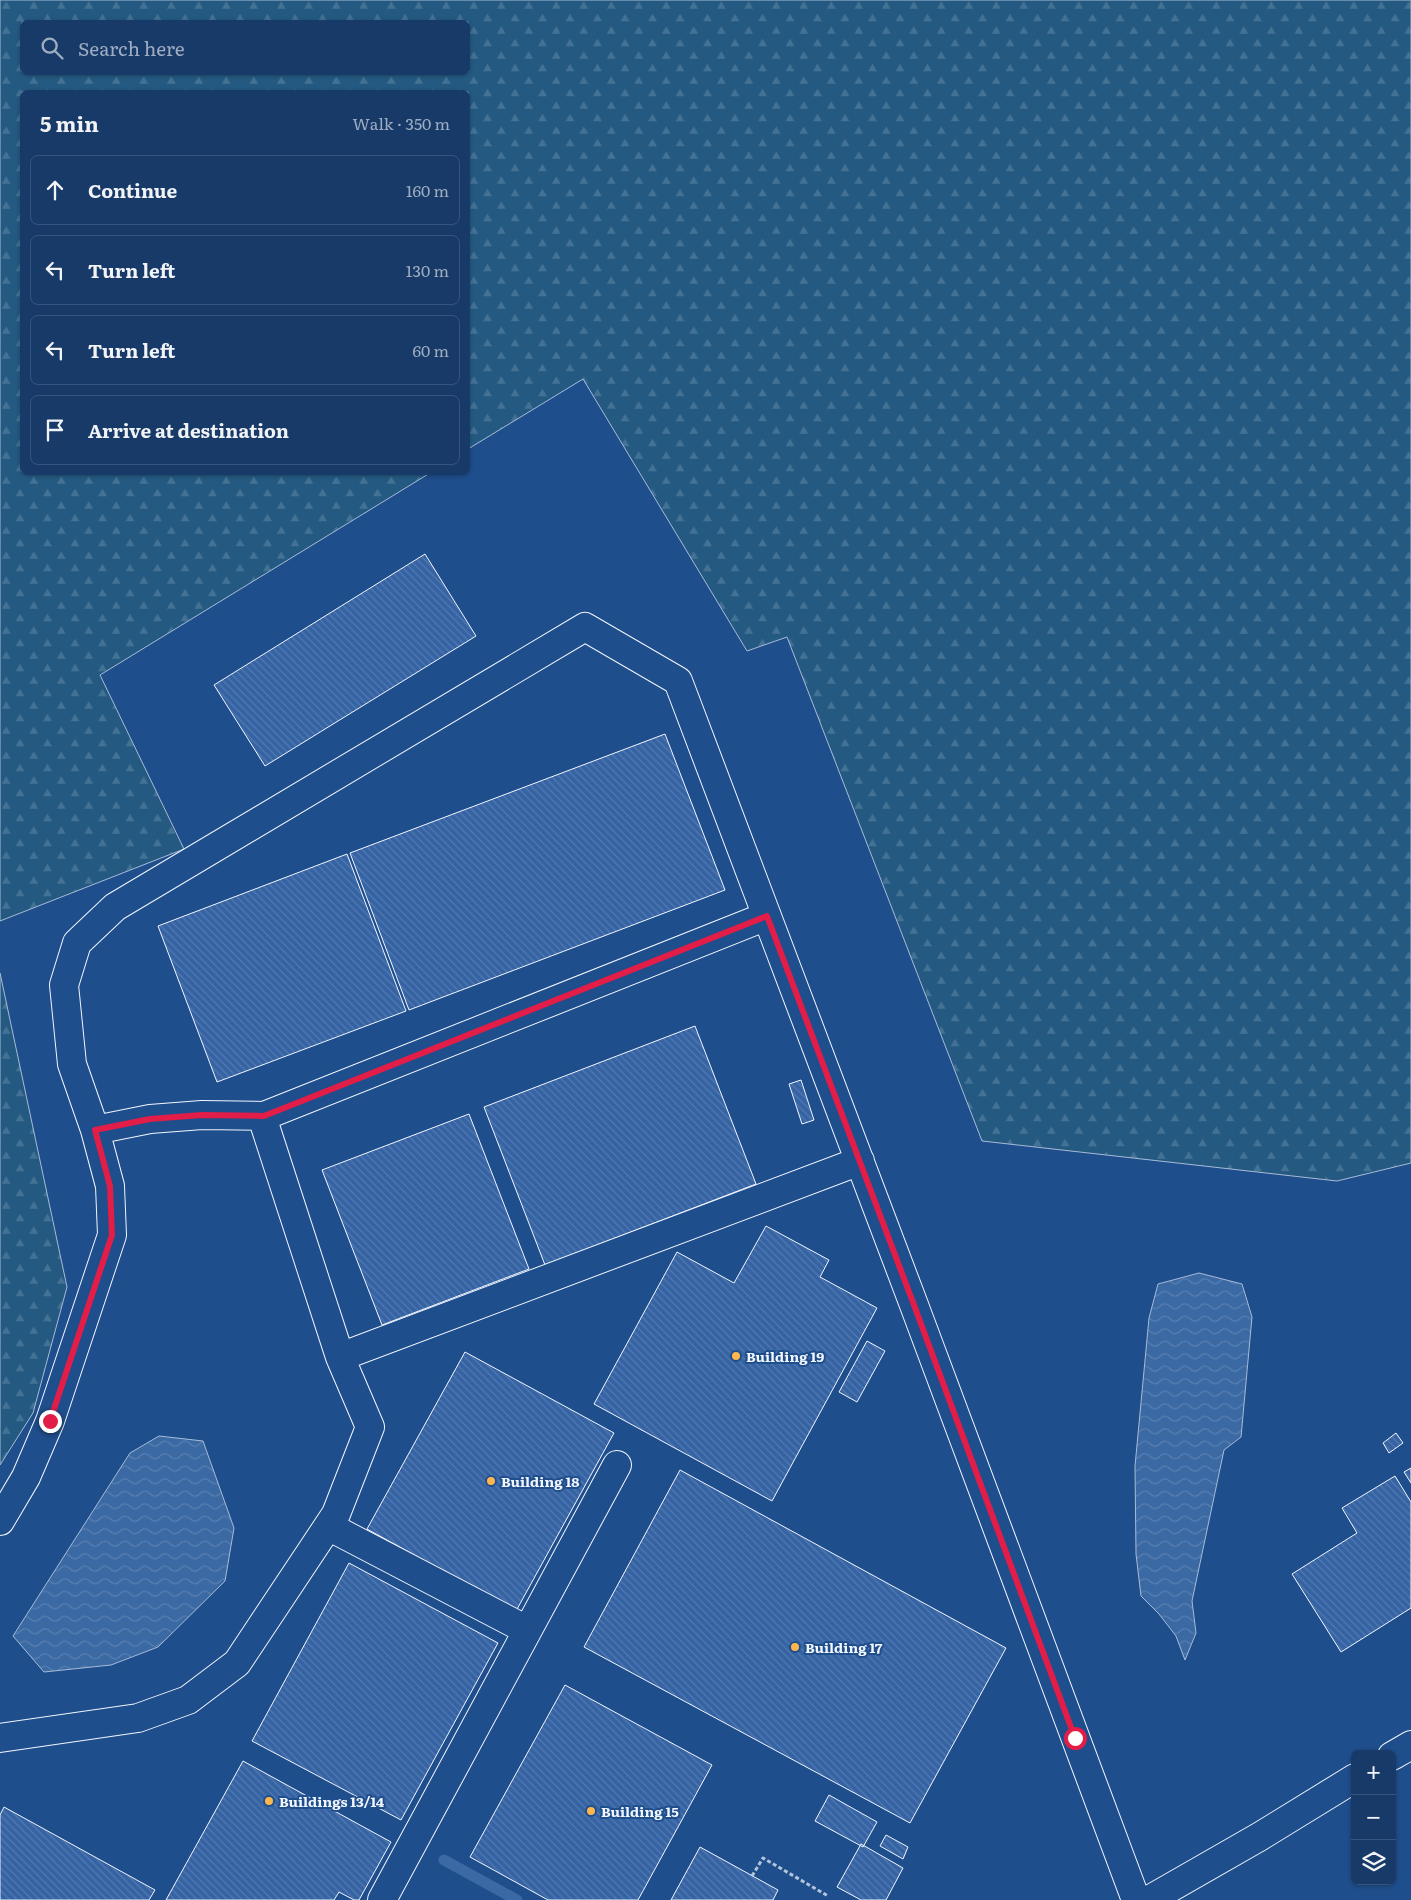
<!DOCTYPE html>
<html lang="en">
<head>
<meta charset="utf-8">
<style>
  body { margin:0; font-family:Literata,serif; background:#20416f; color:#f1f3f6 }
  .controls { position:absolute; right:15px; bottom:15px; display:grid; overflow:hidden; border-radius:8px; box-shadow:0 1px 4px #0004 }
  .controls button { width:45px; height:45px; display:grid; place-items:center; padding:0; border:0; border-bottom:1px solid #36547d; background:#173a69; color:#f1f3f6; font:25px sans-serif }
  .stop { position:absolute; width:15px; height:15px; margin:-11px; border:4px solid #e11d48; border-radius:50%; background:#fff }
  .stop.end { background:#e11d48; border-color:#fff; box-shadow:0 1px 5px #0008 }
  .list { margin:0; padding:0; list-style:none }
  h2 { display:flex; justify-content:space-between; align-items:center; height:65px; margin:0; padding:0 20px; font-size:21px }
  h2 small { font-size:16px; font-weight:400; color:#9eadc0 }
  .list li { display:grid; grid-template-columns:32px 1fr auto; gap:15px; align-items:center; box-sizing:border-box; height:70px; margin:0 10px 10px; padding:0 10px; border:1px solid #36547d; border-radius:8px }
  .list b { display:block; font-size:19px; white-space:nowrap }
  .list em { font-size:16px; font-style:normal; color:#9eadc0 }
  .icon { flex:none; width:28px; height:28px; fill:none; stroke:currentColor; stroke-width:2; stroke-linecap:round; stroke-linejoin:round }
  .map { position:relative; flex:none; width:1411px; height:1900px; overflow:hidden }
  .search { position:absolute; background:#173a69; box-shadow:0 1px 4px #0004; left:20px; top:20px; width:450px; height:55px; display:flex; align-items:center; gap:12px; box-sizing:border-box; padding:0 18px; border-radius:8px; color:#9eadc0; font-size:19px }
  .panel { position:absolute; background:#173a69; box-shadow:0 1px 4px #0004; left:20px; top:90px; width:450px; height:385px; border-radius:8px }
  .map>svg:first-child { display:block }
  .forest { fill:url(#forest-firs); stroke:#a8bbd7; fill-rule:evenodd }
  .water { fill:url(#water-waves); stroke:#a8bbd7 }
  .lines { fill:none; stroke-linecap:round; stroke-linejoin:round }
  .stream { stroke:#3b69a3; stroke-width:11 }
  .building { fill:url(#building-back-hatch); stroke:#f2f6ff }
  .minor-casing { stroke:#f2f6ff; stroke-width:30 }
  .path { stroke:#b3c4dc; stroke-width:3; stroke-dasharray:4 2.5; stroke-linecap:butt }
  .minor { stroke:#1f4e8c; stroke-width:28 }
  .route { stroke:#e11d48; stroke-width:6 }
  .poi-dot { fill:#ffb74d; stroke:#1f4e8c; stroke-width:2 }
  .labels { text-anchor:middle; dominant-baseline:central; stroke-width:4; stroke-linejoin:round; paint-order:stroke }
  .poi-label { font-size:14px; font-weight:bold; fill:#f2f6ff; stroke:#1f4e8c; text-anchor:start }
</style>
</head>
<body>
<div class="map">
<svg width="1411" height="1900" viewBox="0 0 1411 1900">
  <defs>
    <pattern id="forest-firs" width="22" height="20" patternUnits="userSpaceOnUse" patternTransform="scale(1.25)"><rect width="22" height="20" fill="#245a82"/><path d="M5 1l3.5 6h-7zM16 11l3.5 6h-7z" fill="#447295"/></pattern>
    <pattern id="water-waves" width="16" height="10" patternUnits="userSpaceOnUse" patternTransform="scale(1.25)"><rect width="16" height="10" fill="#3b69a3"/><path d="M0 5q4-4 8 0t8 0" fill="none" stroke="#587fb1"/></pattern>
    <pattern id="building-back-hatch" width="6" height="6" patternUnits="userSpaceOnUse" patternTransform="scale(1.25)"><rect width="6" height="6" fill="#3563a3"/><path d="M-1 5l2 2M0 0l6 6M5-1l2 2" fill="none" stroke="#537ab1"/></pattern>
  </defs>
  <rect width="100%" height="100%" fill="#1f4e8c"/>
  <!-- forest -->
  <path class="forest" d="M0 0H1411V1163L1337 1181 982 1141 787 637 747 651 583 379 468 449V92H22V472L430 473 100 675 184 849 0 921ZM22 22H468V72H22Z
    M0 973 67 1287 33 1413 0 1465Z"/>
  <!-- water -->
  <path class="water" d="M1199 1273 1242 1284 1252 1317 1241 1437 1224 1450 1192 1601 1196 1633 1185 1660 1176 1636 1159 1614 1141 1596 1136 1554 1135 1466 1149 1318 1158 1284Z
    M159 1436 203 1441 234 1528 225 1581 158 1647 111 1665 44 1672 13 1636 130 1453Z"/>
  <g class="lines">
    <!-- stream -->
    <path class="stream" d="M444 1860 517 1900"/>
  </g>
  <!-- building -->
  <path class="building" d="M425 554 476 636 265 766 214 685Z
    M665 734 725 890 409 1010 350 853Z
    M347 854 406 1011 217 1082 158 926Z
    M695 1026 756 1184 545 1265 484 1107Z
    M801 1080 814 1120 802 1124 789 1084Z
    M469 1114 529 1269 382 1325 322 1170Z
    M766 1226 829 1260 820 1277 877 1308 772 1501 594 1404 677 1252 734 1283Z
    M867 1341 885 1351 857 1402 839 1392Z
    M465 1352 614 1433 516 1611 367 1529Z
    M1396 1433 1403 1443 1389 1453 1383 1443Z
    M1411 1468V1483L1404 1472Z
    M680 1470 1006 1648 910 1823 584 1647Z
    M1395 1476 1411 1502V1608L1341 1652 1292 1574 1357 1533 1342 1508Z
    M349 1563 498 1643 401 1820 252 1741Z
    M565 1685 712 1765 638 1900H548L470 1857Z
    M243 1761 391 1842 359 1900H354L339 1892 334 1900H166Z
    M829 1795 877 1822 863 1847 815 1821Z
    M4 1807 155 1890 149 1900H0V1815Z
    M886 1835 908 1847 903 1859 880 1846Z
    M861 1844 903 1868 886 1900H861L837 1887Z
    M700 1847 778 1890 773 1900H671Z"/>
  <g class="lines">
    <!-- minor casing -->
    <g class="minor-casing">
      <path id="minor" d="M95 1130 150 1119 202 1115 264 1116 767 916
        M340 1357 860 1161
        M0 1521 26 1477 50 1421 112 1235 110 1186 95 1130 72 1064 64 985 77 943 115 907 585 627 678 681 914 1305 1136 1900
        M328 1526 527 1630
        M0 1738 138 1718 188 1700 237 1663 336 1514 370 1427 340 1357 265 1126 264 1116
        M1392 1756 1411 1745
        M382 1900 617 1465
        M1149 1900 1259 1837 1355 1778"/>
    </g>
    <!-- path -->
    <path class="path" d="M752 1876 763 1858 828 1896"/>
    <!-- minor -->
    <use href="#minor" class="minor"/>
  </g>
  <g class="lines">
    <!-- route -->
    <path class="route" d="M50 1421 112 1235 110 1186 95 1130 150 1119 202 1115 264 1116 767 916 914 1305 1075 1738"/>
  </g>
  <!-- markers -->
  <g class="poi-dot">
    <circle cx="736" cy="1356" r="5"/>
    <circle cx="491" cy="1481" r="5"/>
    <circle cx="795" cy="1647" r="5"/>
    <circle cx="269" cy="1801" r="5"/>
    <circle cx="591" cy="1811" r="5"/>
  </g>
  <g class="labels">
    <!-- poi labels -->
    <g class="poi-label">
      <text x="746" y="1356">Building 19</text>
      <text x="501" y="1481">Building 18</text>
      <text x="805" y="1647">Building 17</text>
      <text x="279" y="1801">Buildings 13/14</text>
      <text x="601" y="1811">Building 15</text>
    </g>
  </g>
</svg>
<div class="controls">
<button>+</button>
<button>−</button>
<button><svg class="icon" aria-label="layers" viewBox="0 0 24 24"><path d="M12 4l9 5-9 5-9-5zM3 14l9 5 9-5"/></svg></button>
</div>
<div class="stop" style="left:1075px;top:1738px"></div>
<div class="stop end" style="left:50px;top:1421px"></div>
<div class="search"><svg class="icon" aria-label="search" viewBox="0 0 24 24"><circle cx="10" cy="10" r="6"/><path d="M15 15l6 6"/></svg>Search here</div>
<section class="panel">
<h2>5 min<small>Walk · 350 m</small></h2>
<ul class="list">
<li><svg class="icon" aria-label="ahead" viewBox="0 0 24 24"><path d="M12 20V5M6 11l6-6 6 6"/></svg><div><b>Continue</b></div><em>160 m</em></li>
<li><svg class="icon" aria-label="left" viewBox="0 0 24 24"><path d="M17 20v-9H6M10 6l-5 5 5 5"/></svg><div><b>Turn left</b></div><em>130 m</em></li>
<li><svg class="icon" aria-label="left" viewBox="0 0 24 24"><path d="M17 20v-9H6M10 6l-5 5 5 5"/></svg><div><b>Turn left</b></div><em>60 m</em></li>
<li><svg class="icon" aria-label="arrive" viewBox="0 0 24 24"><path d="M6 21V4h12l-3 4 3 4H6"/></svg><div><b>Arrive at destination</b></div></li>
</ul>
</section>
</div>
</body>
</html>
